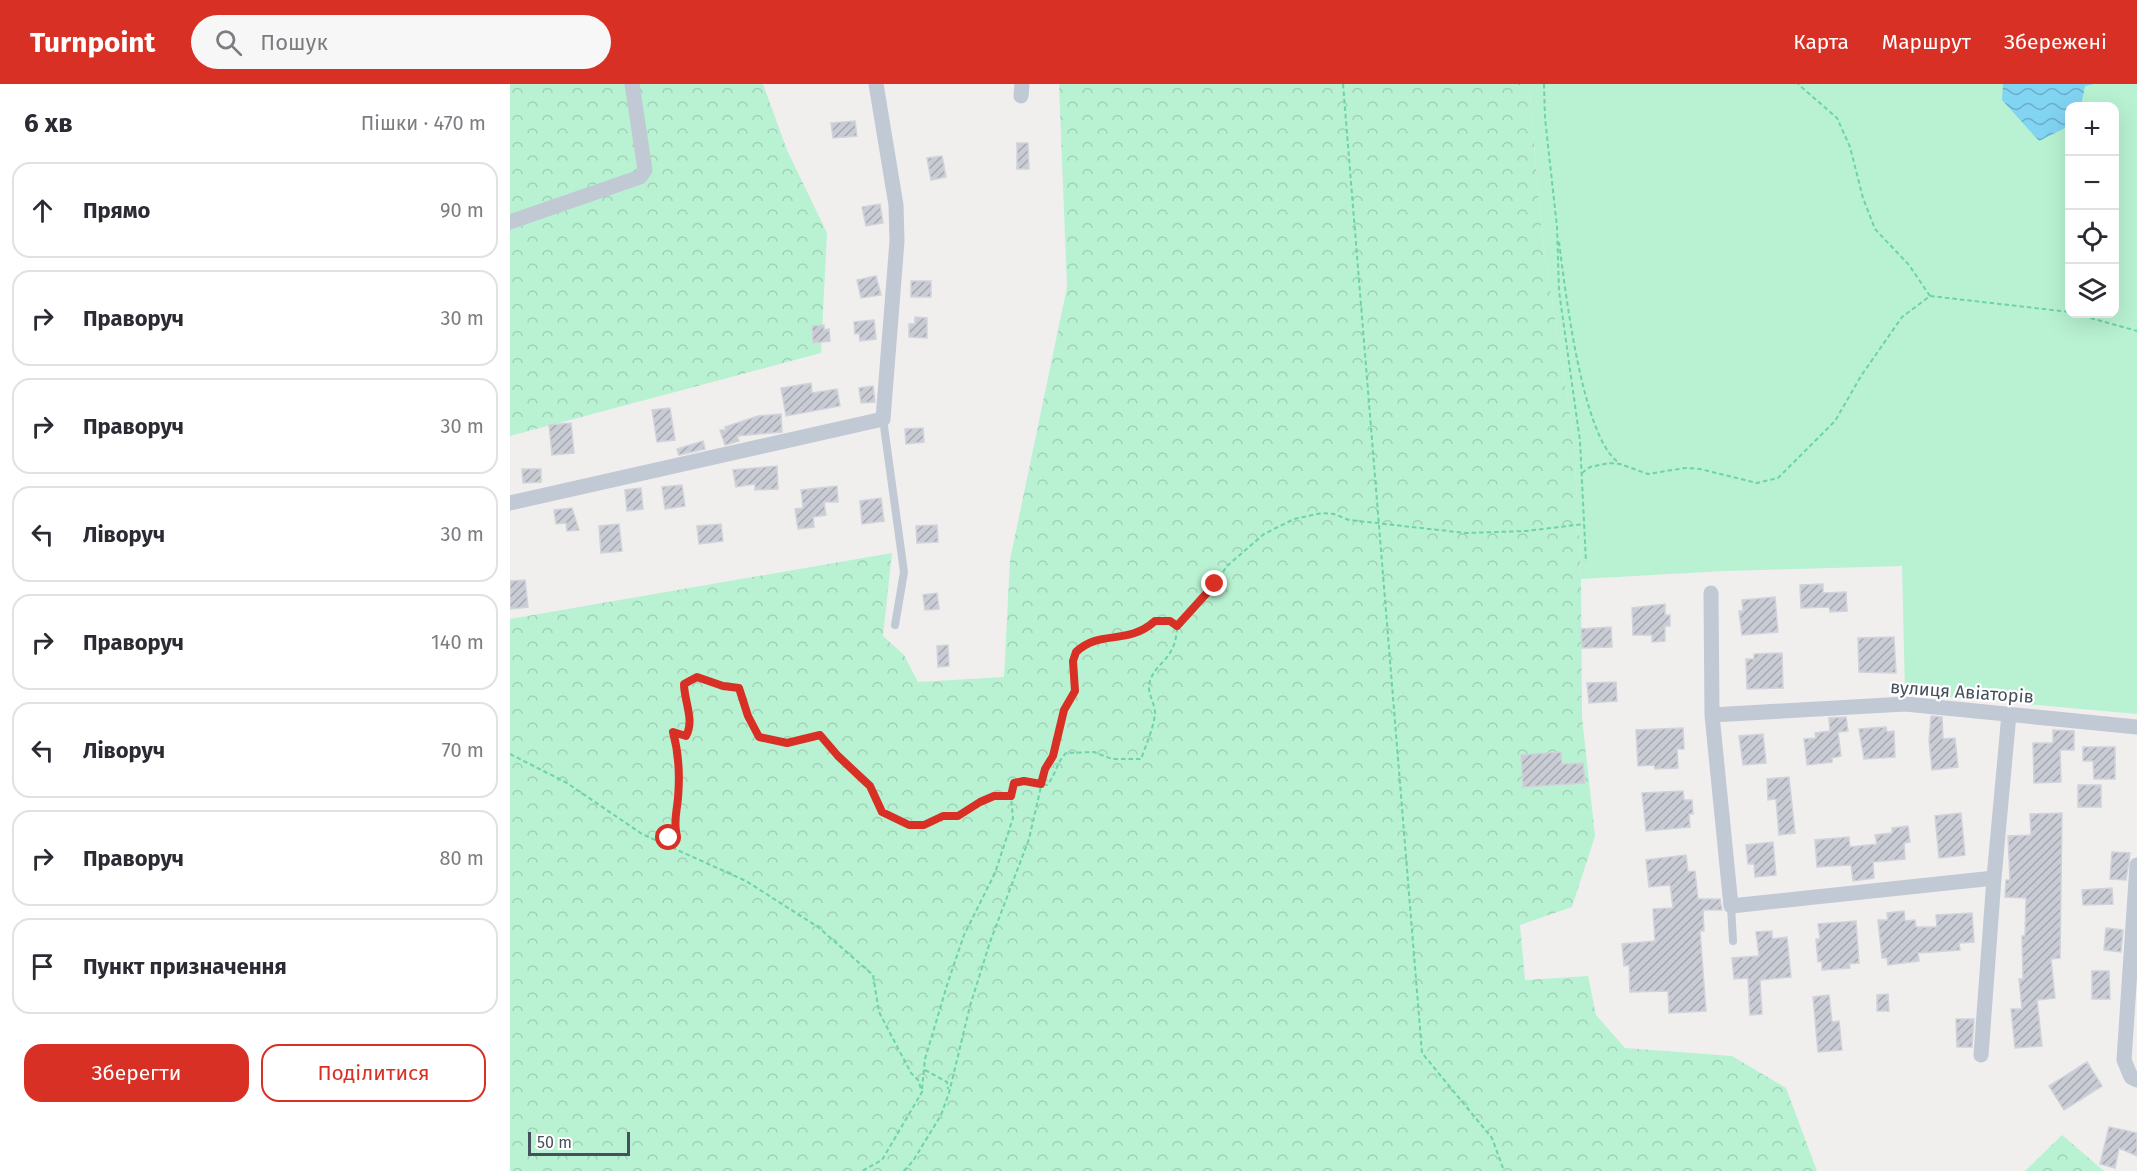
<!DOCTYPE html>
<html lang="uk">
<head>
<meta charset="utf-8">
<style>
  body { margin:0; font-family:"Fira Sans",sans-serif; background:#f7f7f7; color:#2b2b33 }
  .controls { position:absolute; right:18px; top:18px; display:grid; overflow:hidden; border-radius:12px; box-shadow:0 6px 24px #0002 }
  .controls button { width:54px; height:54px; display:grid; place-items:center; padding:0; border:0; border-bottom:2px solid #e1e1e2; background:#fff; color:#2b2b33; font:30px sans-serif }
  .scale { position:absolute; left:18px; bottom:15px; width:102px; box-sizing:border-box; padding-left:6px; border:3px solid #45505d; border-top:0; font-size:16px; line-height:21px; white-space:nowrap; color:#45505d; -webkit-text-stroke:4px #fff; paint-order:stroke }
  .stop { position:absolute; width:18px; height:18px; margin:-14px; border:4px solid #d93025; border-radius:50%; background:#fff }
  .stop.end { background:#d93025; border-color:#fff; box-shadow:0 2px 6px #0008 }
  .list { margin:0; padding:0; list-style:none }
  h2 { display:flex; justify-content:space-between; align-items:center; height:78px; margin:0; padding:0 24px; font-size:26px }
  h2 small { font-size:20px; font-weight:400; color:#7c7c81 }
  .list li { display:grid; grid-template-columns:39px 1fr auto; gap:18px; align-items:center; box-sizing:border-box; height:96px; margin:0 12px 12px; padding:0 12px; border:2px solid #e1e1e2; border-radius:18px }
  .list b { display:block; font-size:22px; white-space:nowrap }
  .list em { font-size:20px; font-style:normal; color:#7c7c81 }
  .actions { display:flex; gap:12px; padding:18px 24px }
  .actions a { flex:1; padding:14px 0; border:2px solid #d93025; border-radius:18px; text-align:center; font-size:21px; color:#d93025 }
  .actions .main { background:#d93025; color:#fff }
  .icon { flex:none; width:33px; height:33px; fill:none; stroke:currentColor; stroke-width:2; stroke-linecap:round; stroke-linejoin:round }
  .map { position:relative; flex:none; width:1627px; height:1087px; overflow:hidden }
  header { display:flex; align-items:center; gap:36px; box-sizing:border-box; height:84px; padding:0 30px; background:#d93025; color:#fff }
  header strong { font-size:28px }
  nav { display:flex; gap:33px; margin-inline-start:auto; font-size:21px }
  .search { width:420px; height:54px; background:#f7f7f7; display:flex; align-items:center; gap:15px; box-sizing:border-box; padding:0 21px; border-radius:33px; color:#7c7c81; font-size:22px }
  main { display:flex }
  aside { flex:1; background:#fff }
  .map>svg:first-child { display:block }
  .green { fill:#b8f2d2; fill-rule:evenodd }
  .forest { fill:url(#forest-crowns) }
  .water { fill:url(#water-waves) }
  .building { fill:url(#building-hatch); stroke:#d1d3da; stroke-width:1.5 }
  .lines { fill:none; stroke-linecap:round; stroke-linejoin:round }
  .path { stroke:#6ed3a7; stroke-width:2; stroke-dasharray:4.5 3; stroke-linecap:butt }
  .lane { stroke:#c0c9d4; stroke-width:8 }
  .street { stroke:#c0c9d4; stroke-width:15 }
  .route { stroke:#d93025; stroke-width:8 }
  .labels { text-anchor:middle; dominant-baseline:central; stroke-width:4.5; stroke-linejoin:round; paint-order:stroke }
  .street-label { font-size:18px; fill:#45505d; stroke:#fff }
</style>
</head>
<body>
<header>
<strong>Turnpoint</strong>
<div class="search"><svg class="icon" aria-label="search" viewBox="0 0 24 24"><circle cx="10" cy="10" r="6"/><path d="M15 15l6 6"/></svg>Пошук</div>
<nav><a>Карта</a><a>Маршрут</a><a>Збережені</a></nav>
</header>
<main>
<aside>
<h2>6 хв<small>Пішки · 470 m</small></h2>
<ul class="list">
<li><svg class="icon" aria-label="ahead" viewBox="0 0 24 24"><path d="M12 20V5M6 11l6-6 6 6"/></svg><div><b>Прямо</b></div><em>90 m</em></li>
<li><svg class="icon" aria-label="right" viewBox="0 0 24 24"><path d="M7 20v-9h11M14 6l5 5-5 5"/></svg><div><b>Праворуч</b></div><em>30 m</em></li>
<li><svg class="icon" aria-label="right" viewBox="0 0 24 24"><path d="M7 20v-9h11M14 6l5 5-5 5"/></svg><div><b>Праворуч</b></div><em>30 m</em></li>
<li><svg class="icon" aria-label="left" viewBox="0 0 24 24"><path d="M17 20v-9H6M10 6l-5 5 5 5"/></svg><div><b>Ліворуч</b></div><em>30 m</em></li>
<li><svg class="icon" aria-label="right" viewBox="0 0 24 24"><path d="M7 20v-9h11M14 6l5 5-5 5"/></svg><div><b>Праворуч</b></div><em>140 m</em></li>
<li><svg class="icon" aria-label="left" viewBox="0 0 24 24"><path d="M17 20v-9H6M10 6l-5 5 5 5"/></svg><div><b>Ліворуч</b></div><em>70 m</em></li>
<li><svg class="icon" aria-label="right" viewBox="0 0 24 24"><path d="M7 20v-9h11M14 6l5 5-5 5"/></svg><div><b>Праворуч</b></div><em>80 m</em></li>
<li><svg class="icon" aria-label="arrive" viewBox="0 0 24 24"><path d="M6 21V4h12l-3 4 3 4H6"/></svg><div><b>Пункт призначення</b></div></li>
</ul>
<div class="actions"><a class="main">Зберегти</a><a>Поділитися</a></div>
</aside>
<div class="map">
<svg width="1627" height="1087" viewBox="0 0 1627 1087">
  <defs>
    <pattern id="forest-crowns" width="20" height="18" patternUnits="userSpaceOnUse" patternTransform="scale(1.5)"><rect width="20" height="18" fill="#b8f2d2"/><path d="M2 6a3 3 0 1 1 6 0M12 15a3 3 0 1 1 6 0" fill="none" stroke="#a0d1b7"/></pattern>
    <pattern id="water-waves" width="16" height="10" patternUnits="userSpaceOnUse" patternTransform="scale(1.5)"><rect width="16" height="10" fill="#82d4f3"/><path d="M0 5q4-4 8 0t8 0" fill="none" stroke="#6caec8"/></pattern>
    <pattern id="building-hatch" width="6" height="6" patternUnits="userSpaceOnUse" patternTransform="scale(1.5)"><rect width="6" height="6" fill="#c9ccd4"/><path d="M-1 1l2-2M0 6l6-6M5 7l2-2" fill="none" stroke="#a5a8af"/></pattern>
  </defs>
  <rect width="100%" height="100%" fill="#f1eeee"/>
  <!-- green -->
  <path class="green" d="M1019 0H1627V630L1395 609 1392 482 1215 487 1071 495 1064 356 1032 152ZM1560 22H1604V230H1560Z"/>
  <!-- forest -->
  <path class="forest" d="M0 0H253L277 66 317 149 311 269 0 352Z
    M549 0H1019L1032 152 1064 356 1071 495 1072 633 1085 752 1062 823 1010 841 1015 896 1078 892 1086 931 1115 964 1222 972 1276 1004 1307 1087H0V535L382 469 373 552 394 571 408 598 494 593 500 476 557 203Z
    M1552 1051 1594 1087H1515Z"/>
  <!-- water -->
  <path class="water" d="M1493 0H1584L1575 2 1571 22H1560L1559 42 1529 57 1492 16Z"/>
  <!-- building -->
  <path class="building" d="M345 37 347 52 323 54 321 39Z
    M507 59H518L519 85H507Z
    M432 72 436 93 421 96 417 74Z
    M370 120 373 139 356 142 352 123Z
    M366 192 371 211 351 214 347 196Z
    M401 197H421V213H401Z
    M405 233 417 234V254L399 253V240H405Z
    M364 236 366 255 350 257 349 249 345 250 344 238Z
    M314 241V246L319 245 320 257 303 259 302 242Z
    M301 299 302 309 327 305 330 322 276 332 271 304Z
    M363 302 365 318 351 319 349 304Z
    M160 324 165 356 147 358 142 326Z
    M271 330 272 348 227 352 229 357 215 361 210 346H216L215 343 248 332Z
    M61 339 64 369 42 371 39 341Z
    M413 344 414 358 396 360 395 345Z
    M193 357 195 365 169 371 167 365Z
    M267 382 268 405 245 406V400L226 403 223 386Z
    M12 385H31V398L13 399Z
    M172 401 175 422 155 425 152 403Z
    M327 402 328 418H314L316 431 303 433 304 443 288 445 285 425 293 424 291 406Z
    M131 404 133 425 117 427 115 406Z
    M371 414 374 437 352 440 350 417Z
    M62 424 69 446 57 447 56 439 46 440 44 426Z
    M109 440 112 467 91 469 89 442Z
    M211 440 213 457 189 460 187 442Z
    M427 441 428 458 407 459 406 442Z
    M15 496 18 523 0 525V497Z
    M1313 500V509L1336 508 1337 527 1320 528 1319 523 1291 524 1290 501Z
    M427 509 429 525 415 526 413 511Z
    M1265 513 1268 548 1232 551 1229 527H1233L1232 516Z
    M1155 520V531H1160V542H1155V557L1142 558V551H1123L1122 524Z
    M1101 543 1102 563 1072 564 1071 545Z
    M1384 553 1386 589 1349 588 1348 554Z
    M438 561 439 582 428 583 427 562Z
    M1272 569 1273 604 1237 605 1236 575H1244V570Z
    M1106 598 1107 617 1079 619 1077 599Z
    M1421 632 1432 633 1433 655 1445 654 1448 683 1422 686 1419 657Z
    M1336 633 1338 647 1328 648 1331 672 1322 674V678L1297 681 1294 655 1306 654 1305 649 1320 647 1319 634Z
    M1376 643 1377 648 1384 647 1385 673 1354 675 1349 645Z
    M1173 644 1174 665H1167L1168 684 1145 685 1144 681 1128 682 1126 646Z
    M1543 646 1564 647V666H1550L1551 698 1524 699 1523 659H1543Z
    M1253 650 1256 679 1233 681 1229 652Z
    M1573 663H1605V695H1584L1583 677H1573Z
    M1051 668 1052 680 1073 679 1075 699 1013 703 1011 671Z
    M1279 693 1285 749 1269 751 1266 715 1258 716 1257 695Z
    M1568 701H1591V723H1568Z
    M1173 707 1174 716H1182L1183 730H1179L1180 743 1136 747 1132 709Z
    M1451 729 1455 771 1429 774 1425 732Z
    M1552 729 1550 874 1541 875 1545 914 1527 916 1532 962 1505 964 1501 925H1512L1509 895H1513L1512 852H1515L1516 814 1495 813 1496 796H1500L1498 752 1521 751 1520 730Z
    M1398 742 1400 758 1394 759 1395 775 1363 778 1364 794 1343 797 1341 781 1307 783 1305 756 1339 753 1340 763 1367 760 1365 751 1382 749V744Z
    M1263 758 1266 791 1245 793 1244 780H1238L1236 761Z
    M1602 768 1620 769 1616 796 1600 795Z
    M1176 771 1178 788 1185 787 1188 815H1210L1212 826H1193L1194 847H1190L1196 927 1159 929 1158 907 1120 908 1119 881 1114 882 1112 860 1145 857 1143 825 1163 824 1160 801 1139 803 1136 776Z
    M1602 804 1603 820 1573 821 1572 806Z
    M1394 827 1395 837 1405 836 1406 843H1427L1426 831 1462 829 1464 858 1449 859 1450 866 1408 869 1409 877 1378 881 1377 874H1372L1368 836H1378L1377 829Z
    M1346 837 1349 879 1339 880 1340 884 1312 886V877L1308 878 1306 855H1310L1308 840Z
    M1596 844 1613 846 1611 868 1594 866Z
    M1262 847V855L1277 853 1281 893 1250 896 1252 930 1240 931 1238 894 1224 895 1222 874 1249 872 1246 848Z
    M1582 887H1599L1600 915H1582Z
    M1378 910 1379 927H1367V911Z
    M1319 911 1322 938 1329 937 1332 966 1308 968 1303 913Z
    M1446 935H1464L1462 963H1447Z
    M1577 978 1592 1002 1554 1026 1539 1002Z
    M1599 1043 1627 1049V1072L1609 1064 1605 1084 1590 1080Z"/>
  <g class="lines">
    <!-- path -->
    <path class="path" d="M833 0 912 969 982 1054 994 1087
      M1009 0H1010
      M1034 0 1035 34 1047 143 1049 207 1070 357 1076 478
      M1049 158C1055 204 1072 353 1108 378
      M1420 212 1560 228
      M1566 230 1627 247
      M1072 389 1080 383 1099 379 1110 380 1138 390 1175 384 1190 385 1247 399 1268 394 1325 337 1351 292 1392 233 1420 212 1399 181 1365 145 1353 114 1340 63 1327 34 1288 0
      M0 670 57 699 132 750 236 797 308 843 363 891 369 928 401 989 408 996 412 1008 372 1076 352 1087
      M153 759 166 747C164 735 167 726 168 714 170 691 169 670 163 648L176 652 179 646 174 600 187 593 203 599 229 604 238 632 249 653C279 665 285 649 310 651L328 672 360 702 371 728 399 741H414L433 732H448L470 718 484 712 501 713
      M415 986 437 998 438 1005
      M412 1005 415 975 438 898 454 851 485 789 503 734 501 713 504 699 514 697 537 701C546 691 546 679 556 669L584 668 602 675H631C636 661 644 643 645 629 645 620 638 610 639 601 643 578 666 578 667 543
      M394 1087 403 1077 431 1031 439 1009 460 922 480 858 519 755 535 685 543 672 554 626 565 607 563 577 565 568C590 544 617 562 645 537H660L667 542 705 500 717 482 754 450 784 435 812 429 824 430 839 436 956 449 1016 447 1074 440"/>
    <!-- lane -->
    <path class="lane" d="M373 335 394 488 385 541
      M1221 822 1223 857"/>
    <!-- street -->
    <path class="street" d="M511 12 512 0
      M0 138 130 93 135 86 122 0
      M0 419 373 335 387 157 386 121 366 0
      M1201 509 1202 631 1221 822 1484 794 1499 630
      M1202 631 1395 620 1627 643
      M1627 781 1614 976 1621 993 1627 996
      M1471 971 1484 794"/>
  </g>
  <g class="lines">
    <!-- route -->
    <path class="route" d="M159 754 166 747C164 735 167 726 168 714 170 691 169 670 163 648L176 652C185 636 174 617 174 600L187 593 213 602 229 604 238 632 249 653 277 659 310 651 328 672 360 702 372 728 399 741H414L433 732H448L470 718 484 712H501L504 699 514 697 531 700 535 685 543 672 554 626 565 607 563 577 566 568C590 545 617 562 645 537H660L667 542 705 500"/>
  </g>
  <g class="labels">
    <!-- street labels -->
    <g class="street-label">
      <text transform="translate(1452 608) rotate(4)">вулиця Авіаторів</text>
    </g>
  </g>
</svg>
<div class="controls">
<button>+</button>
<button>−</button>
<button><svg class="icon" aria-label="locate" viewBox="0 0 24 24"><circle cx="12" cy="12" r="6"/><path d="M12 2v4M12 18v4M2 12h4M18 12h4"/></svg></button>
<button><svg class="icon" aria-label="layers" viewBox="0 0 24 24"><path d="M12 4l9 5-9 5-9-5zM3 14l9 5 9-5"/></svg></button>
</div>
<div class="scale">50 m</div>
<div class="stop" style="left:159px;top:754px"></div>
<div class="stop end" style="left:705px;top:500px"></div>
</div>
</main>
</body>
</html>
